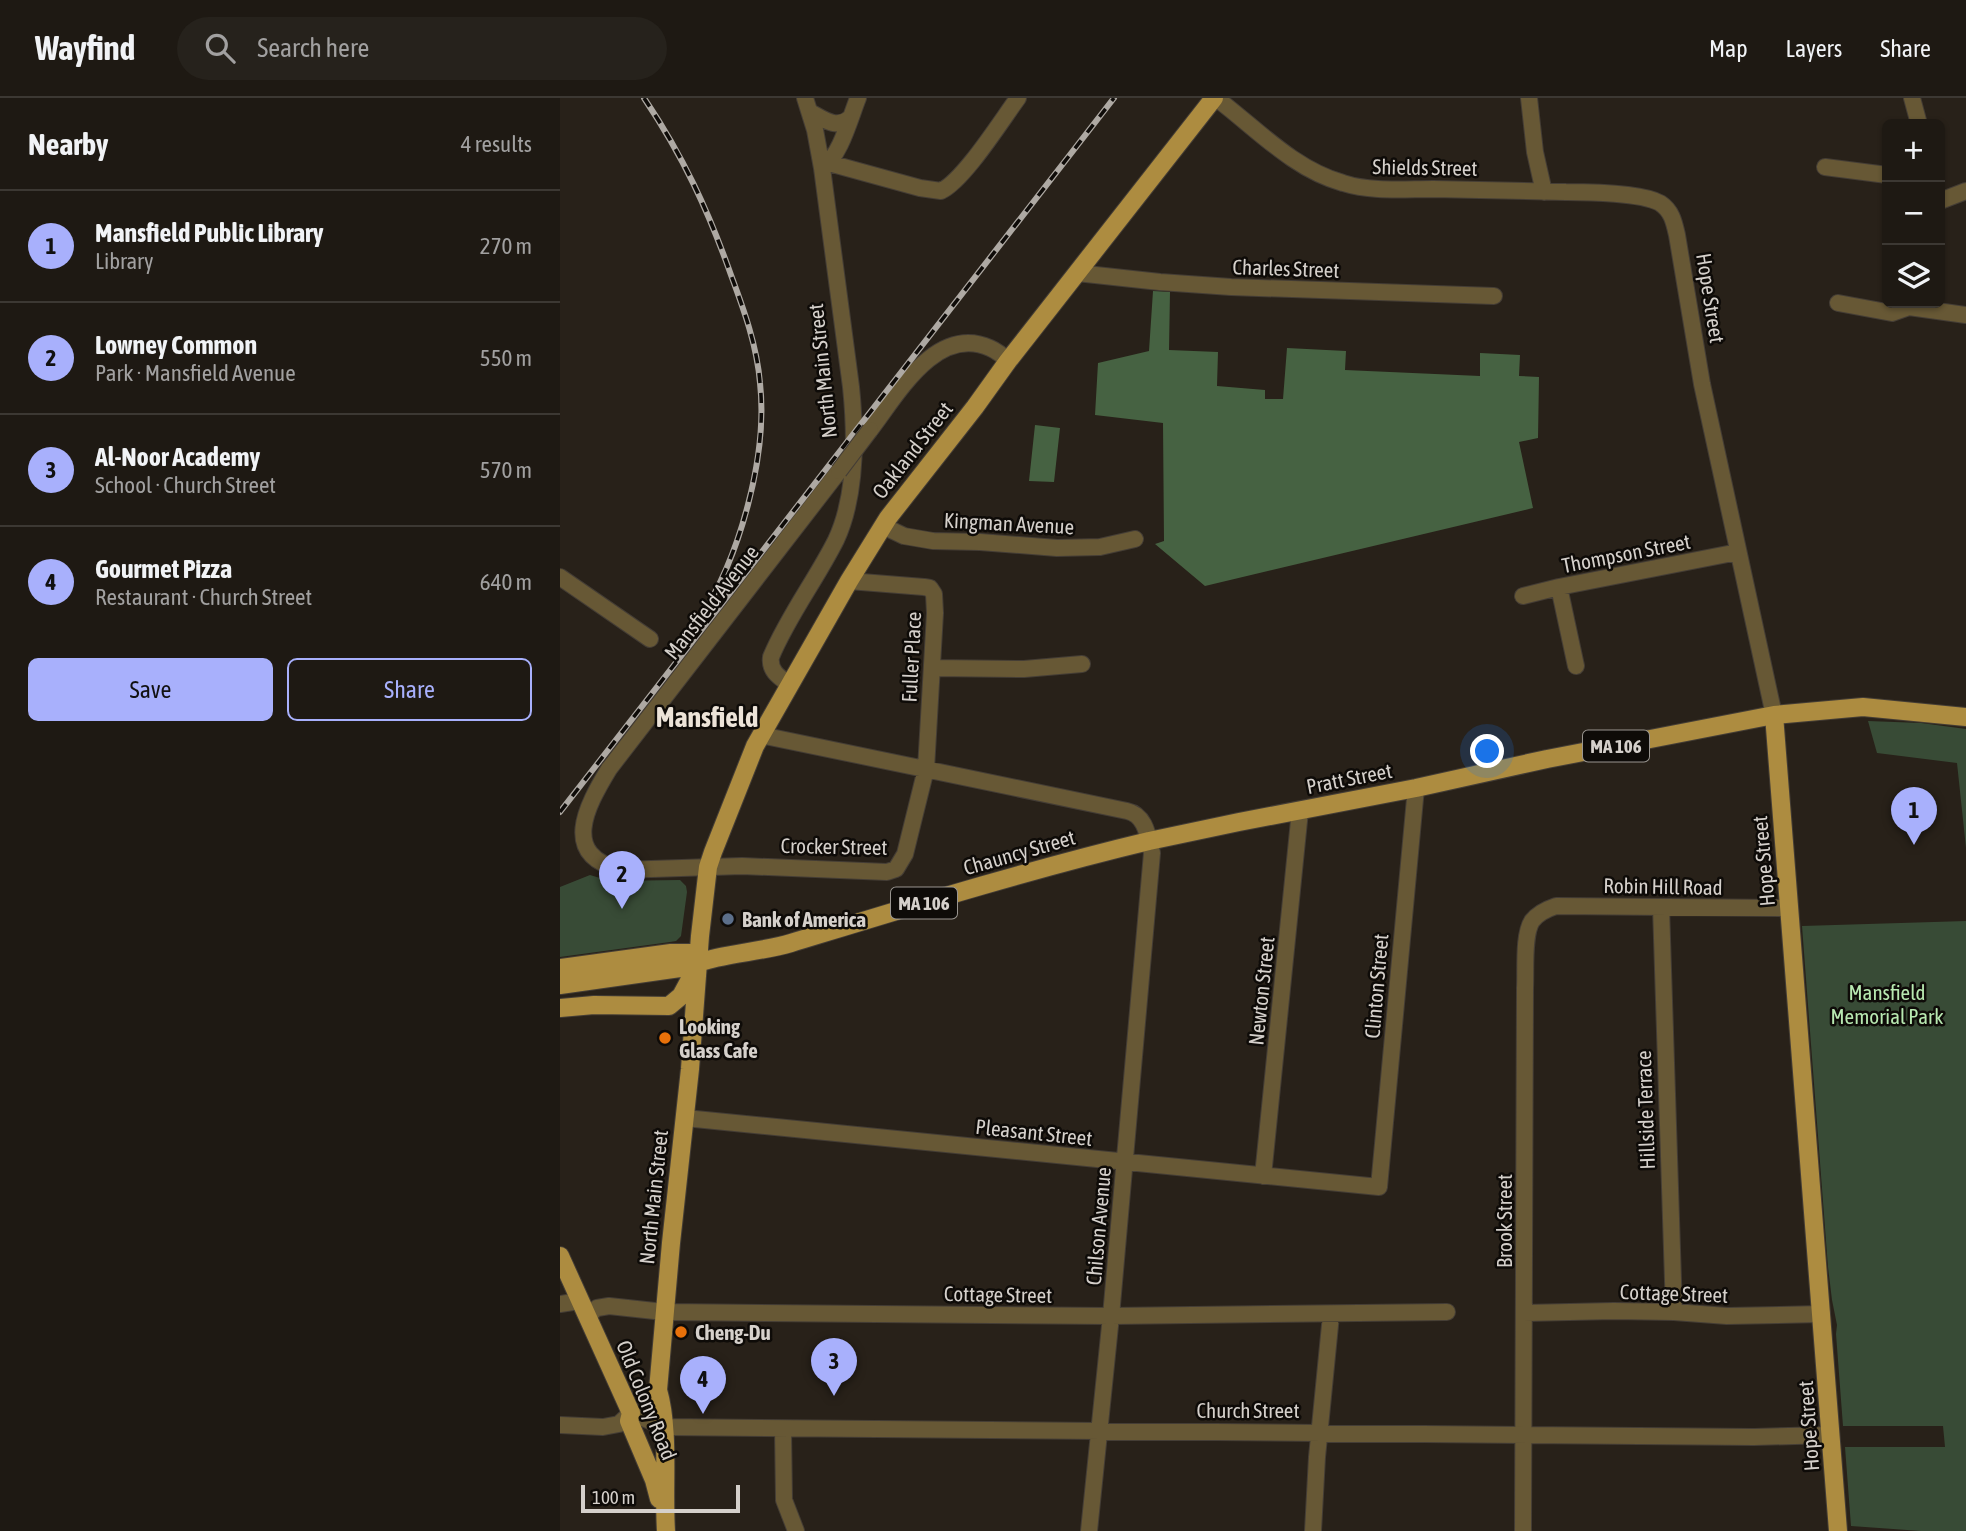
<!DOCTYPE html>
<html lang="en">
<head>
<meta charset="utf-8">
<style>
  body { margin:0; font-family:"Asap Condensed",sans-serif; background:#26221c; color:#f1f3f6 }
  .controls { position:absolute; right:21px; top:21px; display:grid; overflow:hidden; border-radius:10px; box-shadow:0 2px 5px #0004 }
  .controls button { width:63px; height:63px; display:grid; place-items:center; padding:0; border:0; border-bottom:2px solid #3c3833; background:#1e1913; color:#f1f3f6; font:35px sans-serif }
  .scale { position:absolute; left:21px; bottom:18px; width:159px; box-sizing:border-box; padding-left:7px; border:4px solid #d5d0cb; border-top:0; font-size:19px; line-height:24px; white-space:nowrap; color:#d5d0cb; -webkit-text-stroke:5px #0e0b08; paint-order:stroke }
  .you { position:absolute; left:928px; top:654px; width:24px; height:24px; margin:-18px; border:5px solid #fff; border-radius:50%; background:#1a73e8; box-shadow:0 0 0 10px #1a73e833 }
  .badge { display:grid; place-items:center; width:46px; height:46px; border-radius:50%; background:#a8b0fc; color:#111; font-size:23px; font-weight:700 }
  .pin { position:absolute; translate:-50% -58px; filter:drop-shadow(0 2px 4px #0008) }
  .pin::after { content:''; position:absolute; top:37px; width:24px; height:21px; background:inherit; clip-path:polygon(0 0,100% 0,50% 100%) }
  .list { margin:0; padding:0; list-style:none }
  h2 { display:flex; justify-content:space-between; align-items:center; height:91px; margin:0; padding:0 28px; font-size:30px }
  h2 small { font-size:23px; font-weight:400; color:#a1a0a0 }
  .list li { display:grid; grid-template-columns:46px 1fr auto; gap:21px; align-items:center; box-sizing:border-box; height:112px; padding:0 28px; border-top:2px solid #3c3833 }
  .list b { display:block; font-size:26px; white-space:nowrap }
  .list p { margin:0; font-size:23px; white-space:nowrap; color:#a1a0a0 }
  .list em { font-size:23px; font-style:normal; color:#a1a0a0 }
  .actions { display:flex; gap:14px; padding:21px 28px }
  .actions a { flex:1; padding:16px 0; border:2px solid #a8b0fc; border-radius:10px; text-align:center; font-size:24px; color:#a8b0fc }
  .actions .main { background:#a8b0fc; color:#111 }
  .icon { flex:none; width:38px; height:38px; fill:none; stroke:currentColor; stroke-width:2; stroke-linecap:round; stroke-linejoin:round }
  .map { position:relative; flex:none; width:1406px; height:1433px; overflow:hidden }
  header { display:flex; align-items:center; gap:42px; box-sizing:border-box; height:98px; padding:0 35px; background:#1e1913; border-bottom:2px solid #3c3833 }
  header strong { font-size:33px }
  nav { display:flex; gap:38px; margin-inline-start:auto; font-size:24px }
  .search { width:490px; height:63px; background:#26221c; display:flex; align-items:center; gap:18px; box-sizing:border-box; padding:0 24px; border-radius:38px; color:#a1a0a0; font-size:26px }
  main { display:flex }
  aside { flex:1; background:#1e1913 }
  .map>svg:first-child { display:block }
  .green { fill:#384b36 }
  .forest { fill:#466242 }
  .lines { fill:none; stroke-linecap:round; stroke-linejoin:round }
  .minor-casing { stroke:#443d35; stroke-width:18 }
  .major-casing { stroke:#443d35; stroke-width:20 }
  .minor { stroke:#675835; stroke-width:16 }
  .major { stroke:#ad8c40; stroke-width:18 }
  .rail-casing { stroke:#aea9a3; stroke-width:6 }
  .rail { stroke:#0e0b08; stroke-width:3.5; stroke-dasharray:10; stroke-linecap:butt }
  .minor-bridge-casing { stroke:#443d35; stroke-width:18; stroke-linecap:butt }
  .minor-bridge { stroke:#675835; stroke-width:16 }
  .service-dot { fill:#5c6f8a; stroke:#0e0b08; stroke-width:2.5 }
  .food-dot { fill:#e8710a; stroke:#0e0b08; stroke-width:2.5 }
  .labels { text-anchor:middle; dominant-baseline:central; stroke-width:5; stroke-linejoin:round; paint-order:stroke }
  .shield { fill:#0e0b08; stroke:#999590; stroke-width:2 }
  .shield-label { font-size:19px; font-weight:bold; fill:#d5d0cb }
  .street-label { font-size:21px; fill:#d5d0cb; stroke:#0e0b08 }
  .poi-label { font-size:21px; font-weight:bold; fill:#d5d0cb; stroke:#0e0b08; text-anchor:start }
  .park-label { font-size:21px; fill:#b8e9b1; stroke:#0e0b08 }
  .district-label { font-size:28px; font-weight:bold; fill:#ece3d8; stroke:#0e0b08 }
</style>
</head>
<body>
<header>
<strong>Wayfind</strong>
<div class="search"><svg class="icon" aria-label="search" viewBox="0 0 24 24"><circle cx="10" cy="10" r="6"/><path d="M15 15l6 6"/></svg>Search here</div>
<nav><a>Map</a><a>Layers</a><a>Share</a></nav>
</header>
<main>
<aside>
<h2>Nearby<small>4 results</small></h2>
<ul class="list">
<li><span class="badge">1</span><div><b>Mansfield Public Library</b><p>Library</p></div><em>270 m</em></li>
<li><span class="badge">2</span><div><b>Lowney Common</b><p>Park · Mansfield Avenue</p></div><em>550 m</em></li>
<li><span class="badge">3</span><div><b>Al-Noor Academy</b><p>School · Church Street</p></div><em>570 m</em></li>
<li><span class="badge">4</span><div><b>Gourmet Pizza</b><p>Restaurant · Church Street</p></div><em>640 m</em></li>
</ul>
<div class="actions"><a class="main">Save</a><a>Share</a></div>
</aside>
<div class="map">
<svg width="1406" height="1433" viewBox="0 0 1406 1433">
  <rect width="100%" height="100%" fill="#282119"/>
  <!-- green -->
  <path class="green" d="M1308 623 1361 625 1406 631V750L1397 665 1317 655Z
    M30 777 50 783 120 782 126 788 127 794 121 838 116 843 110 844 0 859V789Z
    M1406 823V1433H1361L1291 1428 1285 1349H1385L1383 1328H1283L1276 1236 1277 1227 1272 1202 1268 1169 1242 828Z"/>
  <!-- forest -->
  <path class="forest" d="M593 193 610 194 609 252 658 254 657 288 705 292V301H723L727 250 786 253 785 272 920 278V255L960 257 959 278 979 279 978 340 959 344 973 410 645 488 595 446 604 443 603 325 535 317 538 265 589 253Z
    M475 327 500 330 494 384 469 383Z"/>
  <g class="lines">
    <!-- minor casing -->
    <g class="minor-casing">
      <path id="minor" d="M656 0C696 30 733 71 783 85 811 94 843 91 873 91 917 92 961 93 1006 94 1028 94 1082 95 1100 105 1112 113 1114 124 1117 137L1142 286 1214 617
        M969 0 975 54 984 94
        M1352 0 1359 26
        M250 14C263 21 277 32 290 20
        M269 65 360 90 381 93C404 82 441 23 458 0
        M1265 69 1327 77
        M262 70C280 59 290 20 298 0
        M1380 103 1406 93
        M517 175 600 184 671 189 934 198
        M1278 205 1332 215 1349 209 1406 217
        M310 332C337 297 376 226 430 250 437 253 443 258 448 263
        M279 373 49 671C26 709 0 757 61 772L182 768 327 774 336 771 345 756 366 671 375 515 374 496 370 490 364 489 289 483
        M323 428 344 438 373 443 420 444 497 450 540 449 575 441
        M0 479 90 541
        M999 489 1016 568
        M963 498 999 489 1178 454
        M372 570 464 571 522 566
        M230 587C219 579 209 573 211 559 228 518 256 482 276 442 297 397 296 338 291 289L262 70 255 32 245 0
        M201 637 567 713C586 717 588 739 592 755L551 1218 529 1433
        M1101 809 1114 1214
        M125 1020 819 1089 856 690
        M703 1078 740 713
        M0 1206 19 1203
        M965 1215 1054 1213 1114 1214 1167 1218 1262 1216
        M27 1218 37 1210 49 1208 104 1214 551 1218 887 1214
        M0 1327 43 1329 59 1326 71 1315 104 1329 1194 1339 1271 1337
        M223 1331 224 1402 236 1433
        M753 1433 757 1359 771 1217
        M963 1433 965 890C966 872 963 837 972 823 978 815 987 811 996 808L1229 810"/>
    </g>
    <!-- major casing -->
    <g class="major-casing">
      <path id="major" d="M1214 617 1278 1433
        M0 870 111 855H130L139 864
        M0 887 127 869C160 855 197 855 231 845 349 809 468 772 589 743L679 724 856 690 987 661 1214 617 1303 609 1406 619
        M0 910 34 907 109 908 121 898 135 872
        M0 1158 71 1315 69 1323 94 1382 99 1401
        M106 1433C103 1389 110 1334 98 1292L111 1145 130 971 140 838 148 769 153 754 195 648 289 483 328 420 415 309 448 263 654 0"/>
    </g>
    <!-- minor -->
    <use href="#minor" class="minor"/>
    <!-- major -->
    <use href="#major" class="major"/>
    <!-- rail casing -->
    <g class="rail-casing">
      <path id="rail" d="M84 0C123 58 148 112 171 177 184 212 197 248 200 285 208 357 180 459 140 520
        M0 714 554 0"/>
    </g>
    <!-- rail -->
    <use href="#rail" class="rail"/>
    <!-- minor-bridge casing -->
    <g class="minor-bridge-casing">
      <path id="minor-bridge" d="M279 373 310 332"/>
    </g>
    <!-- minor-bridge -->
    <use href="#minor-bridge" class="minor-bridge"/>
  </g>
  <!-- markers -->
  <circle class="service-dot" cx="168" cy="821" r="7"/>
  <g class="food-dot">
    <circle cx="105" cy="940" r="7"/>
    <circle cx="121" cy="1234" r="7"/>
  </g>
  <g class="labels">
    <!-- shield labels -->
    <g class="shield">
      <rect x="1023" y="632.5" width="66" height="31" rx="5"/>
      <rect x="331" y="789.5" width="66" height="31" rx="5"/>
    </g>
    <g class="shield-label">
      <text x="1056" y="648">MA 106</text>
      <text x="364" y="805">MA 106</text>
    </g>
    <!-- street labels -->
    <g class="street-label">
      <text transform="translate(865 69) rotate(1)">Shields Street</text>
      <text transform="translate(726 170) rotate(2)">Charles Street</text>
      <text transform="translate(1151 200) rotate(81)">Hope Street</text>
      <text transform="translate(262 273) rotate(-96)">North Main Street</text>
      <text transform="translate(352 352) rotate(-52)">Oakland Street</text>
      <text transform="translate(449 425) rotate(3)">Kingman Avenue</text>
      <text transform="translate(1066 455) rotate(-11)">Thompson Street</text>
      <text transform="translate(151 504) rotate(-52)">Mansfield Avenue</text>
      <text transform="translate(351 559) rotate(-87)">Fuller Place</text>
      <text transform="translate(789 680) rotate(-11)">Pratt Street</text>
      <text transform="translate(274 748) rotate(1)">Crocker Street</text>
      <text transform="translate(459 754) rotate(-16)">Chauncy Street</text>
      <text transform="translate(1203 763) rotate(-95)">Hope Street</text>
      <text transform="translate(1103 788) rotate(1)">Robin Hill Road</text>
      <text transform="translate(816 888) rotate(-85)">Clinton Street</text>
      <text transform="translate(701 893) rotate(-84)">Newton Street</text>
      <text transform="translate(1085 1012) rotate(-92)">Hillside Terrace</text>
      <text transform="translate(474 1034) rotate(6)">Pleasant Street</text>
      <text transform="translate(93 1099) rotate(-84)">North Main Street</text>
      <text transform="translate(944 1123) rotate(-90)">Brook Street</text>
      <text transform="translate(538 1128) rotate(-85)">Chilson Avenue</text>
      <text transform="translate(1114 1195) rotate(2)">Cottage Street</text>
      <text transform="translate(438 1196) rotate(1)">Cottage Street</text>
      <text transform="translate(87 1302) rotate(68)">Old Colony Road</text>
      <text x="688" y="1312">Church Street</text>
      <text transform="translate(1248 1328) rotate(-94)">Hope Street</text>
    </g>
    <!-- poi labels -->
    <g class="poi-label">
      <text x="182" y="821">Bank of America</text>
      <text x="119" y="928">Looking<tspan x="119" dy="24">Glass Cafe</tspan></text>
      <text x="135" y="1234">Cheng-Du</text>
    </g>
    <!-- park labels -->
    <g class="park-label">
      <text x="1327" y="894">Mansfield<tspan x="1327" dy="24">Memorial Park</tspan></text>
    </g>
    <!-- district labels -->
    <g class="district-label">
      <text x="147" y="619">Mansfield</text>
    </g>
  </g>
</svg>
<div class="controls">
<button>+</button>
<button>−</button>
<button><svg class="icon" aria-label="layers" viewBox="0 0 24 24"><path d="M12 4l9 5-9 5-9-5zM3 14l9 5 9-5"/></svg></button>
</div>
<div class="scale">100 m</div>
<div class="you"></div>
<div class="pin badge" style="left:1354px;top:747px">1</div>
<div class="pin badge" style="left:62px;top:811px">2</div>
<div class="pin badge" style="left:274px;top:1298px">3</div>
<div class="pin badge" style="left:143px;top:1316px">4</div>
</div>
</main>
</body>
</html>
